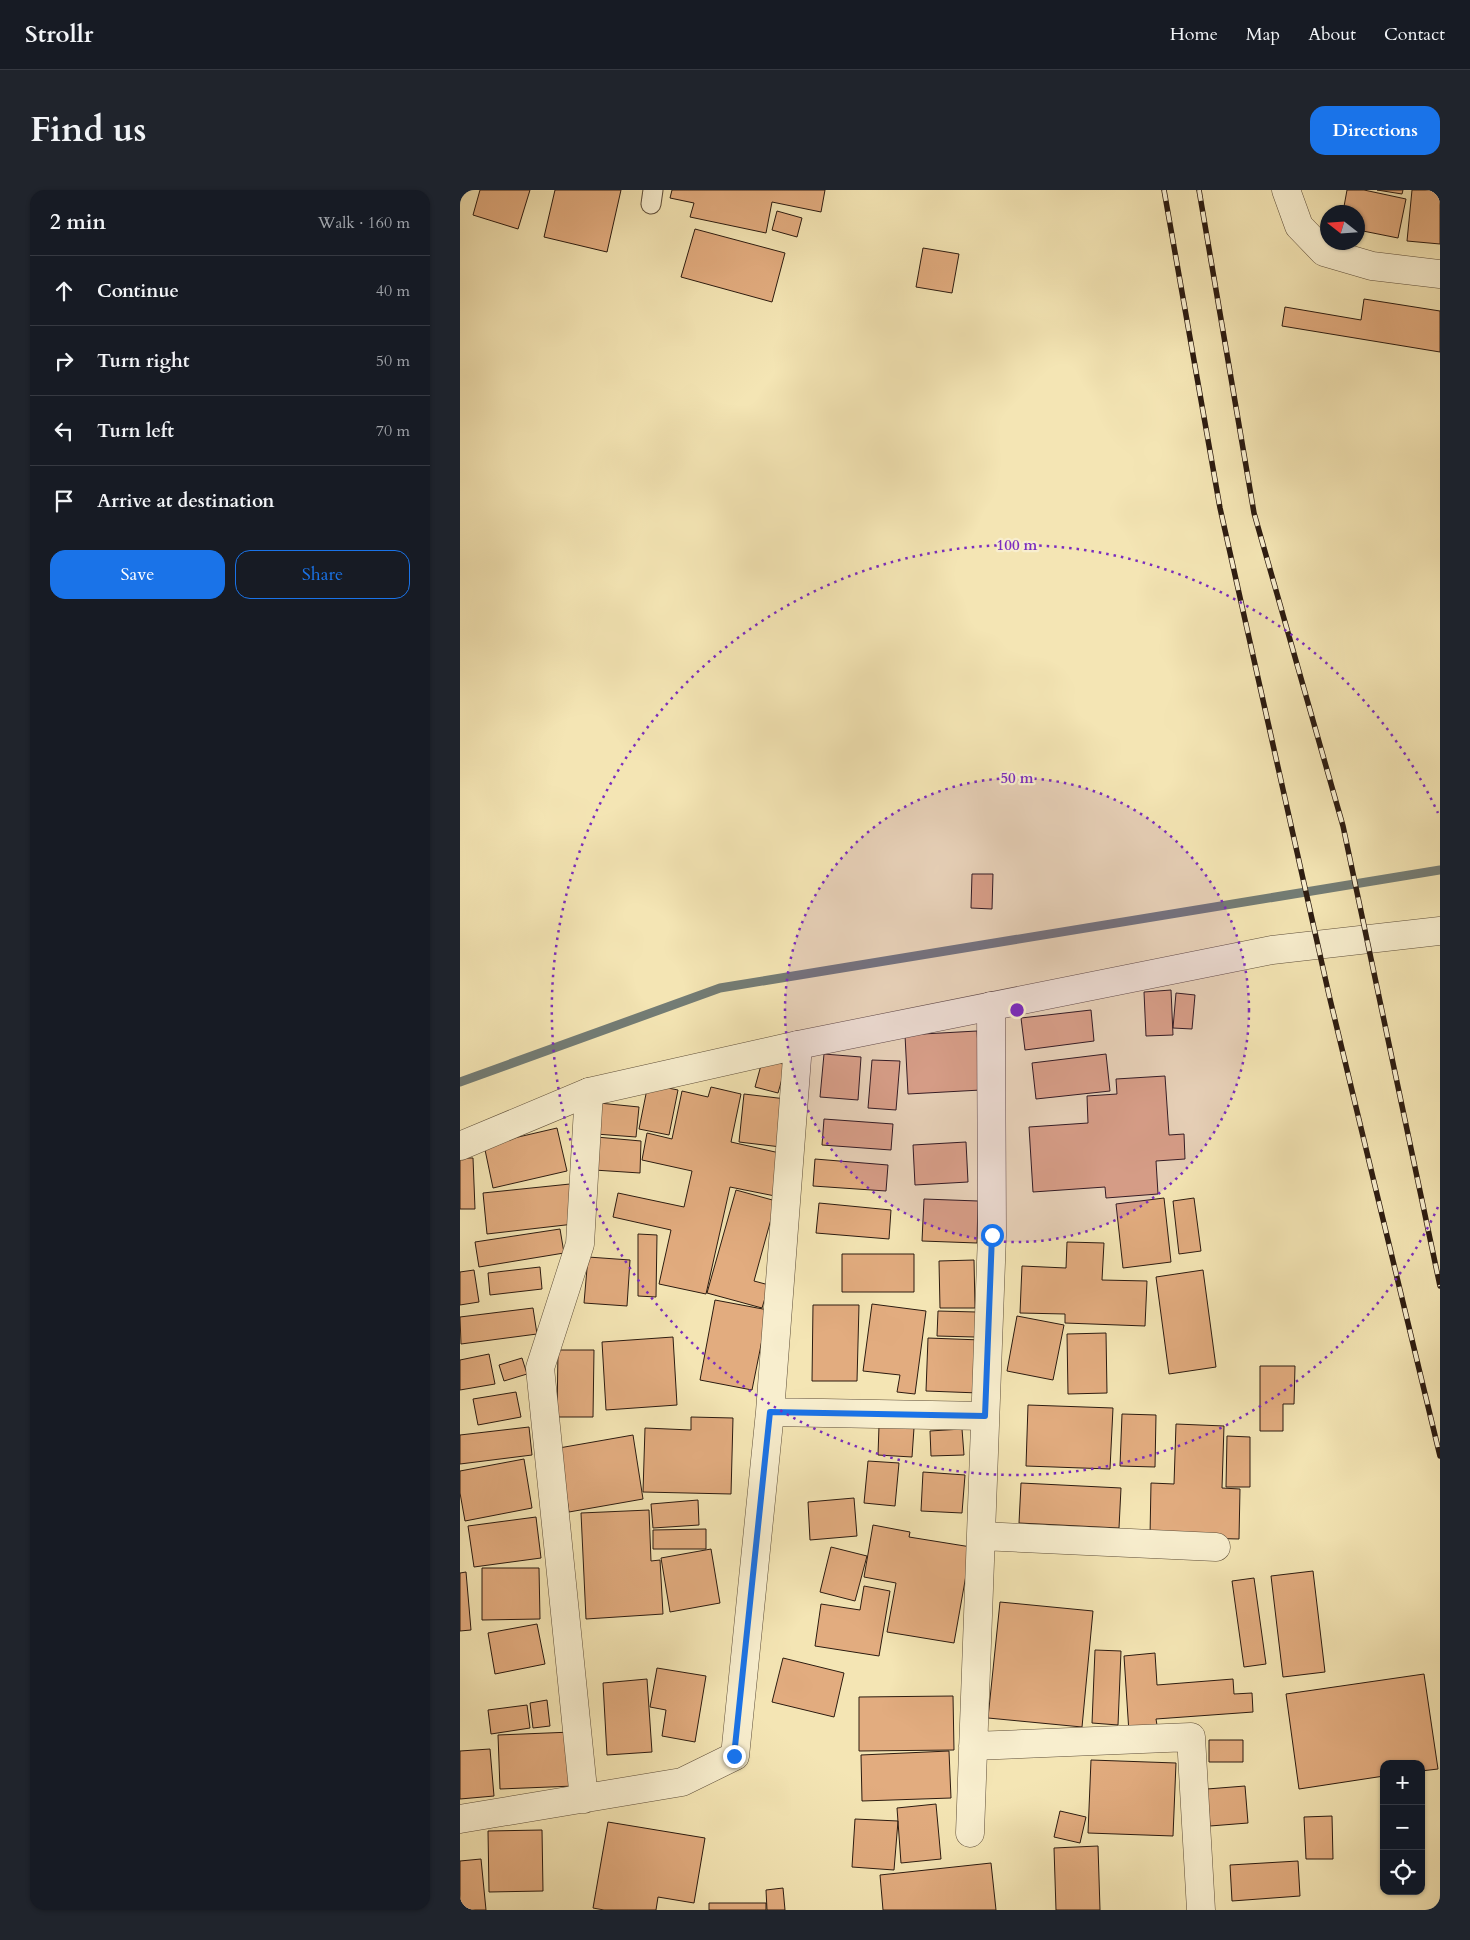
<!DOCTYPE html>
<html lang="en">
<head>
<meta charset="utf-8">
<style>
  body { margin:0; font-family:Cardo,serif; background:#20242c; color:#f1f3f6 }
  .controls { position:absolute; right:15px; bottom:15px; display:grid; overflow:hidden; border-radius:10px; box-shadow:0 1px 4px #0004 }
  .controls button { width:45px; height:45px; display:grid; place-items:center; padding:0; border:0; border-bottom:1px solid #363941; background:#171b24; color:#f1f3f6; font:25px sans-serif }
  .compass { position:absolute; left:860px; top:15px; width:45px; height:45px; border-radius:50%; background:#171b24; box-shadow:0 1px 4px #0004; rotate:287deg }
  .stop { position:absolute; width:15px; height:15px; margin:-11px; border:4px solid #1a73e8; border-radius:50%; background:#fff }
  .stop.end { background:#1a73e8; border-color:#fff; box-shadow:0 1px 5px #0008 }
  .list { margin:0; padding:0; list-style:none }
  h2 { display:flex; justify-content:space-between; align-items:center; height:65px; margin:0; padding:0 20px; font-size:21px }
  h2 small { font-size:16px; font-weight:400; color:#9ea1a6 }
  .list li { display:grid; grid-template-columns:32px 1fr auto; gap:15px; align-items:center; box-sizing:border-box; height:70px; padding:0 20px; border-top:1px solid #363941 }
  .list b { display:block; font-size:19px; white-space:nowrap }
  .list em { font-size:16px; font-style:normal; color:#9ea1a6 }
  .actions { display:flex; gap:10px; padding:15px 20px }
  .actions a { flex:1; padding:11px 0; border:1px solid #1a73e8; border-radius:15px; text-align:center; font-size:18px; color:#1a73e8 }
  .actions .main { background:#1a73e8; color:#fff }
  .icon { flex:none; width:28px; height:28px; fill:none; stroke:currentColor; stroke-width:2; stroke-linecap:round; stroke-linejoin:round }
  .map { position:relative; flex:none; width:980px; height:1720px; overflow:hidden; border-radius:15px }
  header { display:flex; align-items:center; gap:30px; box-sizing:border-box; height:70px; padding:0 25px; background:#171b24; border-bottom:1px solid #363941 }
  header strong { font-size:24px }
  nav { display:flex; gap:28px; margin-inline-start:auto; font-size:18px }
  .intro { display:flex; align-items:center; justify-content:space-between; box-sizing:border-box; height:120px; padding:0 30px }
  h1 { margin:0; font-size:35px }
  .button { padding:12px 22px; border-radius:15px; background:#1a73e8; color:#fff; font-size:18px; font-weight:700 }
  main { display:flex; gap:30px; padding:0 30px }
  aside { flex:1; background:#171b24; border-radius:15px; box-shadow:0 1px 4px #0004 }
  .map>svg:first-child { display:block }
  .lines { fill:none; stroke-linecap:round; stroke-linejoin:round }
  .stream { stroke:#737c75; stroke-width:9 }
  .building { fill:#e2ac7f; stroke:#2c1b10 }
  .service-casing { stroke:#5e4e39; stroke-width:21 }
  .minor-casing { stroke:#5e4e39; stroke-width:29 }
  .tertiary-casing { stroke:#5e4e39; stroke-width:29 }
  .service { stroke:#f8eece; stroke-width:19 }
  .minor { stroke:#f8eece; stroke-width:28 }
  .tertiary { stroke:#f8eece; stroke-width:28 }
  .rail-casing { stroke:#2c1b10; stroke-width:5.5 }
  .rail { stroke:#f8eece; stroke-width:4; stroke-dasharray:11; stroke-linecap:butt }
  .route { stroke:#1a73e8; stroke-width:6 }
  .ring { fill:none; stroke:#7b2cbf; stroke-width:2.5; stroke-dasharray:2.5 5 }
  .centre { fill:#7b2cbf; stroke:#f8eece; stroke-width:2.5 }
  .ring-label { font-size:15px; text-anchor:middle; font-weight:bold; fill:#7b2cbf; stroke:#f8eece; stroke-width:4.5; stroke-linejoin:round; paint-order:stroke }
</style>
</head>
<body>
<header>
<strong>Strollr</strong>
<nav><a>Home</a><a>Map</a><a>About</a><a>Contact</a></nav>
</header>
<div class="intro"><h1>Find us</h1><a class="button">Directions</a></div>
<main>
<aside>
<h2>2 min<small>Walk · 160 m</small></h2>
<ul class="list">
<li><svg class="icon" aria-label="ahead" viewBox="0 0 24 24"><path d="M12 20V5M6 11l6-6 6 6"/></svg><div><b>Continue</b></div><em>40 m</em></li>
<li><svg class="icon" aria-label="right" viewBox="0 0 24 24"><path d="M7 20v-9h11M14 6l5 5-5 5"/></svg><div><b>Turn right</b></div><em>50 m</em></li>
<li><svg class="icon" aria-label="left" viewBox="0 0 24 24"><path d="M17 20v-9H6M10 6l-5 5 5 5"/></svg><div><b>Turn left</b></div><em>70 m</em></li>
<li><svg class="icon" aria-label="arrive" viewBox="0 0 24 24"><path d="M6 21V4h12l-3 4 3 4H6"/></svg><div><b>Arrive at destination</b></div></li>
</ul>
<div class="actions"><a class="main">Save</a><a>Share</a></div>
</aside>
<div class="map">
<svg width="980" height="1720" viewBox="0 0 980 1720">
  <rect width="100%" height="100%" fill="#f4e5b4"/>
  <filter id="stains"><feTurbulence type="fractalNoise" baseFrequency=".004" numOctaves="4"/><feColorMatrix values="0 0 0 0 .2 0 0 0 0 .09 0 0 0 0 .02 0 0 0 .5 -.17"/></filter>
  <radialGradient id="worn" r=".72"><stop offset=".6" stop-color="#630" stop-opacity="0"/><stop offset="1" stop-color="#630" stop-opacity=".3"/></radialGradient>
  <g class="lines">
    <!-- stream -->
    <path class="stream" d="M0 892 260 798 980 680"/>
  </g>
  <!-- building -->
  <path class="building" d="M20 0H70L58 39 13 25Z
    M95 0H161L147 62 84 47Z
    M212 0H365L361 22 312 12 306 43 230 27 234 13 210 8Z
    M887 0H904L946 9 938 48 898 40V22H883Z
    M917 0H943L942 4Z
    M952 0H980V54L947 51Z
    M317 21 342 28 337 47 312 40Z
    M235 39 325 63 312 112 221 87Z
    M463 58 499 64 492 103 456 97Z
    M904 109 980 121V162L822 136 825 117 901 130Z
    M512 684H533L532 719 511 718Z
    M711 800 713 845 686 846 684 802Z
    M716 803 735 805 732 839 713 838Z
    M631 820 634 851 565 860 561 828Z
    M517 841 521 900 448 904 445 845Z
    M364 864 401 867 398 910 360 907Z
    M646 864 650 901 576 909 572 873Z
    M303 868 326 875 318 903 295 897Z
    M412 870 440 871 436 920 408 918Z
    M705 886 709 945 724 944 725 969 696 971 698 1004 646 1008 645 997 573 1002 569 937 628 933 627 906 657 904 656 889Z
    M188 894 218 900 209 945 179 939Z
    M251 897 281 904 271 952 324 964 315 1006 270 997 246 1104 199 1094 211 1040 153 1027 158 1003 224 1017 232 981 182 970 187 943 212 949 222 901 248 907Z
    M284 904 326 909 321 957 279 952Z
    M139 913 179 917 176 947 136 944Z
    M364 929 433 934 431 960 362 955Z
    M97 938 107 981 33 998 24 955Z
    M136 947 181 951 180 983 134 980Z
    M506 952 508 992 455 995 453 955Z
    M0 968H13L15 1019H0Z
    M355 969 428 975 426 1001 353 996Z
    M110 994 114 1034 27 1044 23 1003Z
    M276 1000 316 1011 294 1091 309 1095 302 1118 247 1103Z
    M704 1008 711 1072 663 1078 656 1014Z
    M734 1008 741 1061 719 1064 713 1011Z
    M464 1009 518 1011 517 1053 462 1051Z
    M359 1013 431 1020 429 1049 356 1043Z
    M100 1039 104 1063 19 1077 15 1052Z
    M178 1044 197 1045 196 1107 178 1106Z
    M607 1052 644 1053 642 1090 687 1091 685 1136 605 1133V1124L560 1123 562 1076 606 1078Z
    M382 1064H454V1102H382Z
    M128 1067 170 1070 167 1116 124 1113Z
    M514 1070 515 1118H480L479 1071Z
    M80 1077 82 1099 30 1105 28 1083Z
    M14 1080 19 1112 0 1115V1082Z
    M743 1080 756 1177 709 1184 696 1087Z
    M255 1110 308 1120 292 1200 240 1190Z
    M412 1114 466 1121 455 1204 437 1202 440 1185 403 1181Z
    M353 1115H399L397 1191H352Z
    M73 1118 77 1144 1 1154 0 1127Z
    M478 1121 516 1122 515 1147 477 1146Z
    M557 1126 604 1135 593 1190 547 1181Z
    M646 1143 647 1203 608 1204 607 1144Z
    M213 1147 217 1215 146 1220 142 1152Z
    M468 1148 521 1150 519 1203 466 1201Z
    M98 1160H134L133 1227H97Z
    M29 1164 35 1194 0 1200V1170Z
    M62 1168 67 1184 44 1191 39 1175Z
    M800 1176H835L834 1214H823V1241H800Z
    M56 1202 61 1227 18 1235 13 1209Z
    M568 1215 653 1218 650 1279 566 1276Z
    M662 1224 696 1225 695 1277 660 1276Z
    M231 1227 273 1228 271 1304 183 1302 185 1238 231 1240Z
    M716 1234 764 1236 762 1298 780 1299 779 1349 690 1347 691 1293 714 1294Z
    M419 1236 454 1238 452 1267 418 1265Z
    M69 1237 72 1265 0 1274V1245Z
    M502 1239 504 1265 471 1266 470 1241Z
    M173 1245 183 1309 109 1322 99 1258Z
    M767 1246 790 1247V1297H766Z
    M64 1269 72 1318 5 1331 0 1303V1281Z
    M408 1271 439 1273 435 1316 404 1313Z
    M463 1282 505 1285 502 1323 461 1321Z
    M561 1293 661 1298 659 1338 559 1333Z
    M394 1308 397 1346 350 1350 348 1312Z
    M238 1310 239 1335 193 1338 191 1314Z
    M189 1320 191 1371 200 1370 203 1424 126 1429 121 1323Z
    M76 1327 81 1368 14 1377 8 1336Z
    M413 1335 450 1342 449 1347 511 1357 494 1453 427 1442 436 1393 404 1387Z
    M246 1339V1359H193V1340Z
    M371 1357 407 1366 395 1411 360 1402Z
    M251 1359 260 1413 210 1422 201 1368Z
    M22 1378H79L80 1429 22 1430Z
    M853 1381 865 1482 823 1487 811 1386Z
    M6 1382 11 1440 0 1441V1383Z
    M794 1388 806 1474 784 1477 772 1391Z
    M404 1396 430 1401 419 1466 355 1456 361 1414 400 1420Z
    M540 1412 633 1421 622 1537 528 1528Z
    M77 1434 85 1474 35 1484 28 1443Z
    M635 1460 661 1461 658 1535 632 1533Z
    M695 1463 697 1495 773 1489 774 1504 792 1503 793 1522 696 1529 698 1541 669 1543 664 1466Z
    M323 1468 384 1483 374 1527 312 1512Z
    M197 1478 246 1486 235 1552 202 1546 206 1520 190 1517Z
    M964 1484 978 1579 961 1581V1574H924V1586L839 1599 826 1504Z
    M187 1489 192 1562 147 1565 143 1493Z
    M493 1506 494 1560 399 1561V1507Z
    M87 1510 90 1536 73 1538 70 1513Z
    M67 1515 70 1538 31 1544 28 1520Z
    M112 1542 114 1596 40 1599 38 1545Z
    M749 1550H783V1572H749Z
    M30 1559 34 1606 0 1609V1561Z
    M489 1561 491 1608 402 1611 401 1565Z
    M631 1570 716 1573 713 1646 628 1643Z
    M785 1596 788 1633 750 1636 747 1599Z
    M476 1614 481 1669 441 1673 437 1618Z
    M600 1621 626 1627 620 1653 594 1647Z
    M872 1626 873 1669H846L844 1627Z
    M395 1629 438 1631 434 1680 392 1677Z
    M148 1632 245 1648 234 1713 198 1707 196 1720H144L133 1718Z
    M82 1640 83 1701 29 1702 28 1641Z
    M638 1656 640 1720H596L594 1658Z
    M21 1669 26 1720H0V1671Z
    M838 1671 840 1706 772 1711 770 1675Z
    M531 1673 536 1720H423L420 1685Z
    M323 1698 325 1720H307L306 1700Z
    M249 1713H306V1720H249Z"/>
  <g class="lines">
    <!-- service casing -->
    <g class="service-casing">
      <path id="service" d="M191 14 193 0"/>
    </g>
    <!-- minor casing -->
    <g class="minor-casing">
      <path id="minor" d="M826 0 839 36 864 62 912 76 980 84
        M310 1222 525 1226
        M521 1346 756 1357
        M513 1556 731 1547 741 1720
        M124 1609 80 1178 120 1054 129 902
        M0 1629 222 1592 275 1566 310 1222 338 855
        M510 1643 532 1045 531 816"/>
    </g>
    <!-- tertiary casing -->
    <g class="tertiary-casing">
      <path id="tertiary" d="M0 956 129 902 338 855 812 760 980 741"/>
    </g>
    <!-- service -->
    <use href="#service" class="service"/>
    <!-- minor -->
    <use href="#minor" class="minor"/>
    <!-- tertiary -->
    <use href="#tertiary" class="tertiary"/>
    <!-- rail casing -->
    <g class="rail-casing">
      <path id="rail" d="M704 0 760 318 869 805 980 1266
        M739 0 794 323 883 636 980 1096"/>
    </g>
    <!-- rail -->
    <use href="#rail" class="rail"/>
  </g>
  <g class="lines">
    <!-- route -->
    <path class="route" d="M274 1566 310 1222 525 1226 532 1045"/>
  </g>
  <!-- distance rings -->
  <circle cx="557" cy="820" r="232" fill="#7b2cbf" fill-opacity=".12"/>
  <g class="ring">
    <circle cx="557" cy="820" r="232"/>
    <path d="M978 1017A465 465 0 1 1 978 623"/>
  </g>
  <circle cx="557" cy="820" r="8" class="centre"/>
  <g class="ring-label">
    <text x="557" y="360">100 m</text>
    <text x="557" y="593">50 m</text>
  </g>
  <rect width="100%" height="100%" filter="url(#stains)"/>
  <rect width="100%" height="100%" fill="url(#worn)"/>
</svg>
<div class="controls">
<button>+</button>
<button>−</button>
<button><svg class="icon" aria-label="locate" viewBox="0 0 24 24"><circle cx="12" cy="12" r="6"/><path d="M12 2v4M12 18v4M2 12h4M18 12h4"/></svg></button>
</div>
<svg class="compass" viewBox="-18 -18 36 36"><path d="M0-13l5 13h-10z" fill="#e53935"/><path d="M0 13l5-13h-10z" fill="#9ea1a6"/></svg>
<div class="stop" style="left:532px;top:1045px"></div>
<div class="stop end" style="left:274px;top:1566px"></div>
</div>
</main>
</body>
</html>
